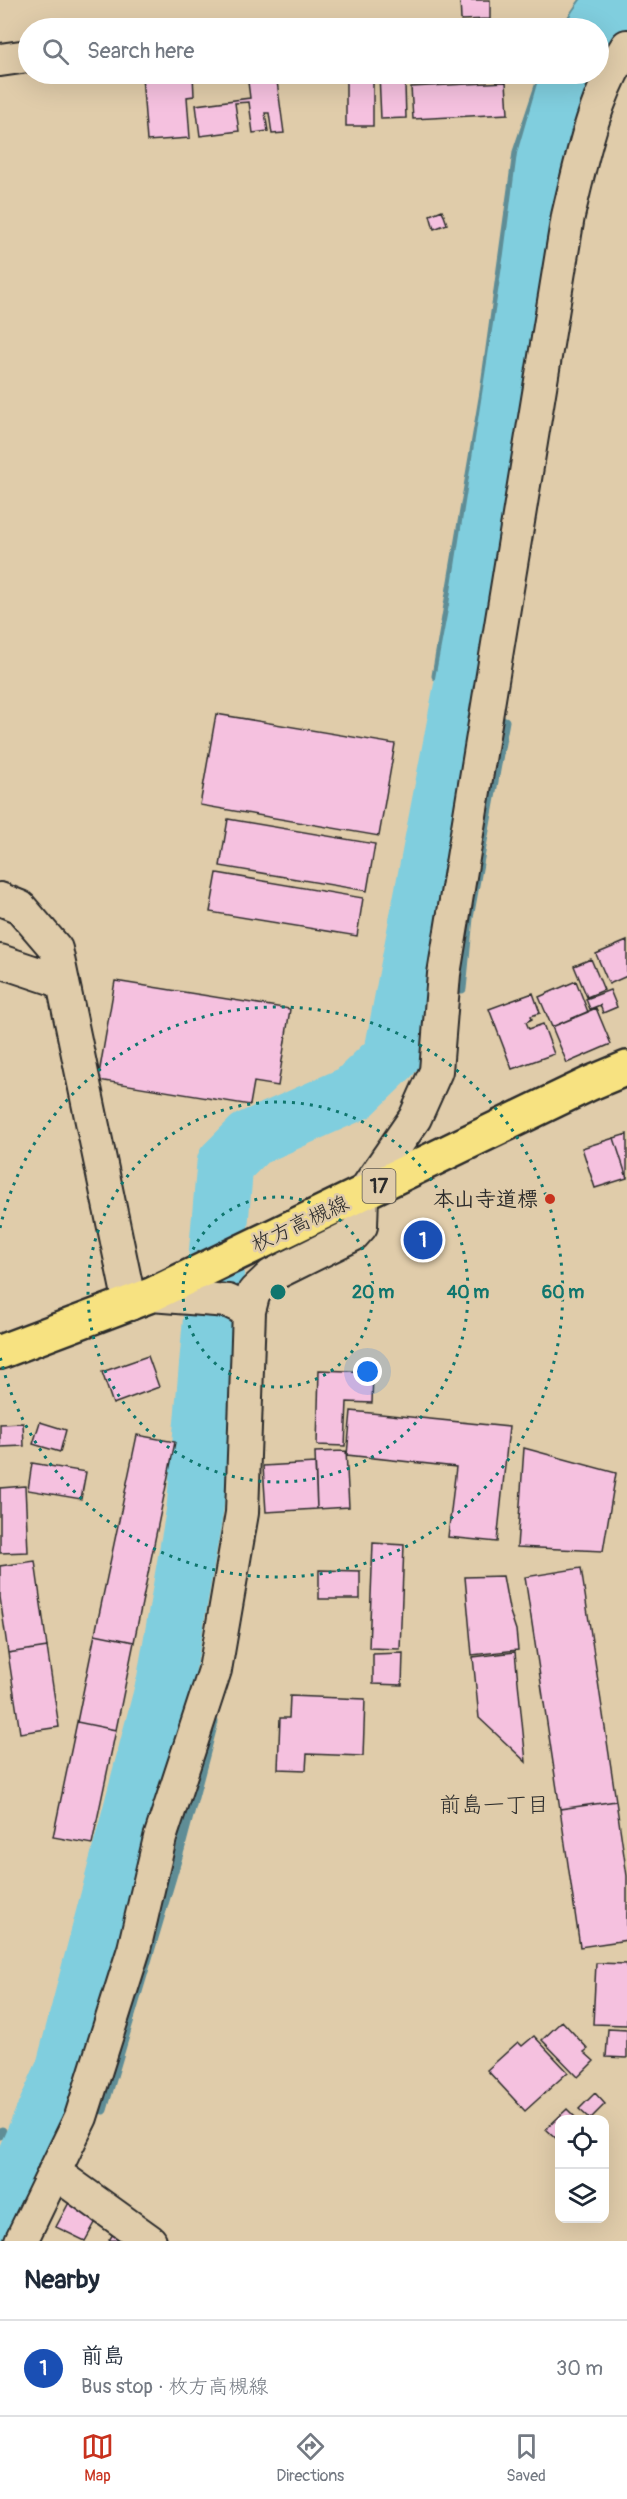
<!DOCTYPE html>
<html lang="en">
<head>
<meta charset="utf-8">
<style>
  body { margin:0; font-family:Pangolin,"Klee One",sans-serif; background:#f2f2f3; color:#1f2937 }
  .controls { position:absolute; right:18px; bottom:18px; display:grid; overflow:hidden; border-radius:12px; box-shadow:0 6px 24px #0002 }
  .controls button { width:54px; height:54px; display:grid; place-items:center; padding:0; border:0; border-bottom:2px solid #e0e1e3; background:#fff; color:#1f2937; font:30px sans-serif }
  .you { position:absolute; left:368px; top:1372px; width:21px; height:21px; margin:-15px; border:4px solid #fff; border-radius:50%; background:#1a73e8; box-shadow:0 0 0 9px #1a73e833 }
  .badge { display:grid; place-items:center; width:39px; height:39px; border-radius:50%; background:#c8321e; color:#fff; font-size:20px; font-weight:700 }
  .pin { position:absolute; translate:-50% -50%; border:3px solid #fff; box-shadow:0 2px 6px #0006 }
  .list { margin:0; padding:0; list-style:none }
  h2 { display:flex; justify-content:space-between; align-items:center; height:78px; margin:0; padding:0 24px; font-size:26px }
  h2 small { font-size:20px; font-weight:400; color:#747a83 }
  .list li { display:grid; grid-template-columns:39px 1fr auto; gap:18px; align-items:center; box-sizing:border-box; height:96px; padding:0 24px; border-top:2px solid #e0e1e3 }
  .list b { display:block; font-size:22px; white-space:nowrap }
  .list p { margin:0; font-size:20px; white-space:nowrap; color:#747a83 }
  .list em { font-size:20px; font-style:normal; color:#747a83 }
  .icon { flex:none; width:33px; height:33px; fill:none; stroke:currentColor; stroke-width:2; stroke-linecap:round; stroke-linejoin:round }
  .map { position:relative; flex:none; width:627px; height:2241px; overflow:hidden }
  .search { position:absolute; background:#fff; box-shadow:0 6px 24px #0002; left:18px; right:18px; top:18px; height:66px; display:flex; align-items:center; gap:15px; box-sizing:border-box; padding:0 21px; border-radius:33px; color:#747a83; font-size:22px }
  .sheet { height:174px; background:#fff }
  nav { display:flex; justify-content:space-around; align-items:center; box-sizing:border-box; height:84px; border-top:2px solid #e0e1e3; background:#fff; font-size:16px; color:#747a83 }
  nav a { display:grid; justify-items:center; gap:3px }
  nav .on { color:#c8321e }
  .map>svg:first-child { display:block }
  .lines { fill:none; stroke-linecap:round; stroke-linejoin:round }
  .stream { stroke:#5e8d96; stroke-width:9 }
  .river { stroke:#80cede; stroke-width:57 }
  .building { fill:#f5c1df; stroke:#2b2b2b; stroke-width:1.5 }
  .minor-casing { stroke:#2b2b2b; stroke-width:36 }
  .major-casing { stroke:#2b2b2b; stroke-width:38 }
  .minor { stroke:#e0ccaa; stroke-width:32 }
  .major { stroke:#f7e281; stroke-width:33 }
  .ring { fill:none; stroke:#0f766e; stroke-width:3; stroke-dasharray:3 6 }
  .poi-dot { fill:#c8321e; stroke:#e0ccaa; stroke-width:2 }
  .labels { text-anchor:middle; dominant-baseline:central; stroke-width:5; stroke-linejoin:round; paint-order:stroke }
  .shield { fill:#e0ccaa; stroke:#615b51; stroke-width:1.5 }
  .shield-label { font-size:20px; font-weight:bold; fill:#2b2b2b }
  .poi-label { font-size:21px; font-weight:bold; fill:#2b2b2b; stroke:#e0ccaa; text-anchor:end }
  .street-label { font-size:21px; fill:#2b2b2b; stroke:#e0ccaa }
  .neighbourhood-label { font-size:22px; fill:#2b2b2b; stroke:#e0ccaa }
  .centre { fill:#0f766e; stroke:#e0ccaa; stroke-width:3 }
  .ring-label { font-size:18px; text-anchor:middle; font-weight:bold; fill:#0f766e; stroke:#e0ccaa; stroke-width:5; stroke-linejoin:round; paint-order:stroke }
</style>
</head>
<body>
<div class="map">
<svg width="627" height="2241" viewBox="0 0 627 2241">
  <rect width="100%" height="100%" fill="#e0ccaa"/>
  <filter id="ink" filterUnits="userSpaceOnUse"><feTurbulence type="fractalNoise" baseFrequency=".0167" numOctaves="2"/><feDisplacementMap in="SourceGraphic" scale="12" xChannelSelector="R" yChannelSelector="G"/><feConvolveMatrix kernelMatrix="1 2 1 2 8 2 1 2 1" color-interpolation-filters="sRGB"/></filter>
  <g filter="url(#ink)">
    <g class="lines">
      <!-- stream -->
      <path class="stream" d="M565 28 584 0
        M436 676 484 392 517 152 543 74
        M462 989 469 918 505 721
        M103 2110 180 1850 214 1722
        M0 2135 2 2131"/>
      <!-- river -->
      <path class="river" d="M596 28 616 0
        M0 2215 64 2070 165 1682 195 1509 225 1164 250 1139 354 1093 392 1056 477 610 532 259 545 159 566 86 573 74"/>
    </g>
    <!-- building -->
    <path class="building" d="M460 0H490V19L461 20Z
      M170 74H193L194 96 187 97 190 138 147 141 142 76Z
      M247 74H261L263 82 270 83 268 74H276L284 133 272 134 269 113H265L268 131 253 133 249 102 235 103 239 131 200 136 196 105 250 98Z
      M379 74H409V81L405 85 406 118 381 119Z
      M346 76H373V126H346Z
      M506 82 508 114 413 119 411 87Z
      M442 210 447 224 434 229 430 215Z
      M216 714 395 744 379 836 200 805Z
      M228 819 375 844 367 891 220 866Z
      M217 873 363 898 357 936 210 912Z
      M627 941V976L609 984 596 954Z
      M591 959 604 990 587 997 574 966Z
      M115 981 290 1009 278 1086 254 1082 250 1105 98 1080Z
      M576 981 588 1012 552 1027 539 997Z
      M610 990 617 1007 603 1013 600 1005 590 1009 586 999Z
      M533 993 540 1013 531 1016 532 1019 526 1022 529 1029 543 1024 554 1054 512 1069 489 1009Z
      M596 1008 611 1044 567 1063 552 1027Z
      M627 1134V1178L614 1138Z
      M614 1138 627 1178 595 1188 582 1148Z
      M148 1356 159 1387 113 1404 102 1372Z
      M319 1370 373 1372 372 1403 347 1402 345 1446 317 1445Z
      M351 1411 509 1427 497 1542 448 1537 456 1467 347 1455Z
      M40 1422 66 1430 60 1452 33 1444Z
      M23 1423 24 1446 0 1447V1424Z
      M137 1435 175 1442 134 1642 95 1634Z
      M524 1448 616 1473 603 1551 517 1547Z
      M346 1451 349 1507 317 1509 315 1452Z
      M32 1463 86 1472 81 1499 28 1490Z
      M315 1463 317 1509 266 1512 263 1466Z
      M25 1486 28 1552 0 1553V1488Z
      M373 1543 404 1545 400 1649 369 1648Z
      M35 1561 47 1647 8 1653 0 1597V1566Z
      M581 1568 616 1801 560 1809 525 1577Z
      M319 1570 360 1571V1599H319Z
      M503 1576 509 1609 516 1630 518 1650 472 1655 465 1577Z
      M95 1634 134 1642 116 1730 77 1722Z
      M47 1647 59 1727 20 1733 8 1653Z
      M515 1652 526 1762 479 1718 473 1657Z
      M403 1653 402 1685 373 1684V1654Z
      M290 1696 365 1699 363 1756 307 1754 306 1770 278 1769 280 1718H289Z
      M77 1722 116 1730 92 1844 53 1837Z
      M616 1801 627 1876V1940L580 1947 560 1809Z
      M596 1963 627 1964V2025L593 2024Z
      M562 2021 588 2049 584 2052 594 2061 578 2077 542 2040Z
      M608 2029 627 2030V2058L606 2057Z
      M534 2036 568 2072 525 2111 487 2070 518 2042 522 2046Z
      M595 2093 605 2104 590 2119 579 2109Z
      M567 2109 578 2120H560V2142L546 2129Z
      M72 2197 101 2212 85 2241 56 2227Z
      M120 2224 145 2241 109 2240Z"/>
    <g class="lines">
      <!-- minor casing -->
      <g class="minor-casing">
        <path id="minor" d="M0 60 28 56
          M0 899 20 907 56 949 130 1304
          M0 961 63 982
          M151 1295 228 1301 249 1311
          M54 2172 150 2241
          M21 2241 81 2117 134 1949 160 1838 215 1670 242 1513 249 1311 254 1292 272 1275 353 1235 361 1226 362 1195 415 1118 436 1071 444 974 568 216C582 157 594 97 627 46"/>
      </g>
      <!-- major casing -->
      <g class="major-casing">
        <path id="major" d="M0 1352 151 1295 591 1083 627 1068"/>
      </g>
      <!-- minor -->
      <use href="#minor" class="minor"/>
      <!-- major -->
      <use href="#major" class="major"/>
    </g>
  </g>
  <!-- distance rings -->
  <g class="ring">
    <circle cx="278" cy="1292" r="95"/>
    <circle cx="278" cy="1292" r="190"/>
    <path d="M0 1228A285 285 0 1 1 0 1356"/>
  </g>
  <!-- markers -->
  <circle class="poi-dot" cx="550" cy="1199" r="6"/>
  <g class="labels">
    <!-- shield labels -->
    <rect class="shield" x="362.5" y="1169" width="33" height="34" rx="4.5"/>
    <g class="shield-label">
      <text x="379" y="1186">17</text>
    </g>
    <!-- poi labels -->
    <g class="poi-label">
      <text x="538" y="1199">本山寺道標</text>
    </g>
    <!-- street labels -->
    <g class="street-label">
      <text transform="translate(300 1224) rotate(-25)">枚方高槻線</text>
    </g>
    <!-- neighbourhood labels -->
    <g class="neighbourhood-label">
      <text x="494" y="1805">前島一丁目</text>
    </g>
  </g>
  <circle cx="278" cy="1292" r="9" class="centre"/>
  <g class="ring-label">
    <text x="373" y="1298">20 m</text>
    <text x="468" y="1298">40 m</text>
    <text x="563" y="1298">60 m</text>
  </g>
</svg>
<div class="controls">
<button><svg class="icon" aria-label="locate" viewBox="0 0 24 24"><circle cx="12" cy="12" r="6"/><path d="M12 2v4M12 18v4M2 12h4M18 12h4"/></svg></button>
<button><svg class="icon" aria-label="layers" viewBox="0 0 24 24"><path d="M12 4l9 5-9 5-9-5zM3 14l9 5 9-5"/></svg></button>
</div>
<div class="you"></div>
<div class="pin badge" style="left:423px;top:1240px;background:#1a4fb4">1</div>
<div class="search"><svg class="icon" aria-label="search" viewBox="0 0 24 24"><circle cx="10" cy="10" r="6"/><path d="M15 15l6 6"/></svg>Search here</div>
</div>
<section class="sheet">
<h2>Nearby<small></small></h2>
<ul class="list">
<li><span class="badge" style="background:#1a4fb4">1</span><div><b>前島</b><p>Bus stop · 枚方高槻線</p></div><em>30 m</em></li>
</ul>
</section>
<nav>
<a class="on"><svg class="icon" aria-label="map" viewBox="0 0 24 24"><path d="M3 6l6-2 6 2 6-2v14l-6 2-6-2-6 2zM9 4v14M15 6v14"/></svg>Map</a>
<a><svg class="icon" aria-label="directions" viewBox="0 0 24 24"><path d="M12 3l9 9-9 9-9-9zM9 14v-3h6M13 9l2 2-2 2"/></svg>Directions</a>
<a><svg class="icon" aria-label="saved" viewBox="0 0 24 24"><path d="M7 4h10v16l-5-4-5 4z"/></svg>Saved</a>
</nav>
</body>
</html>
